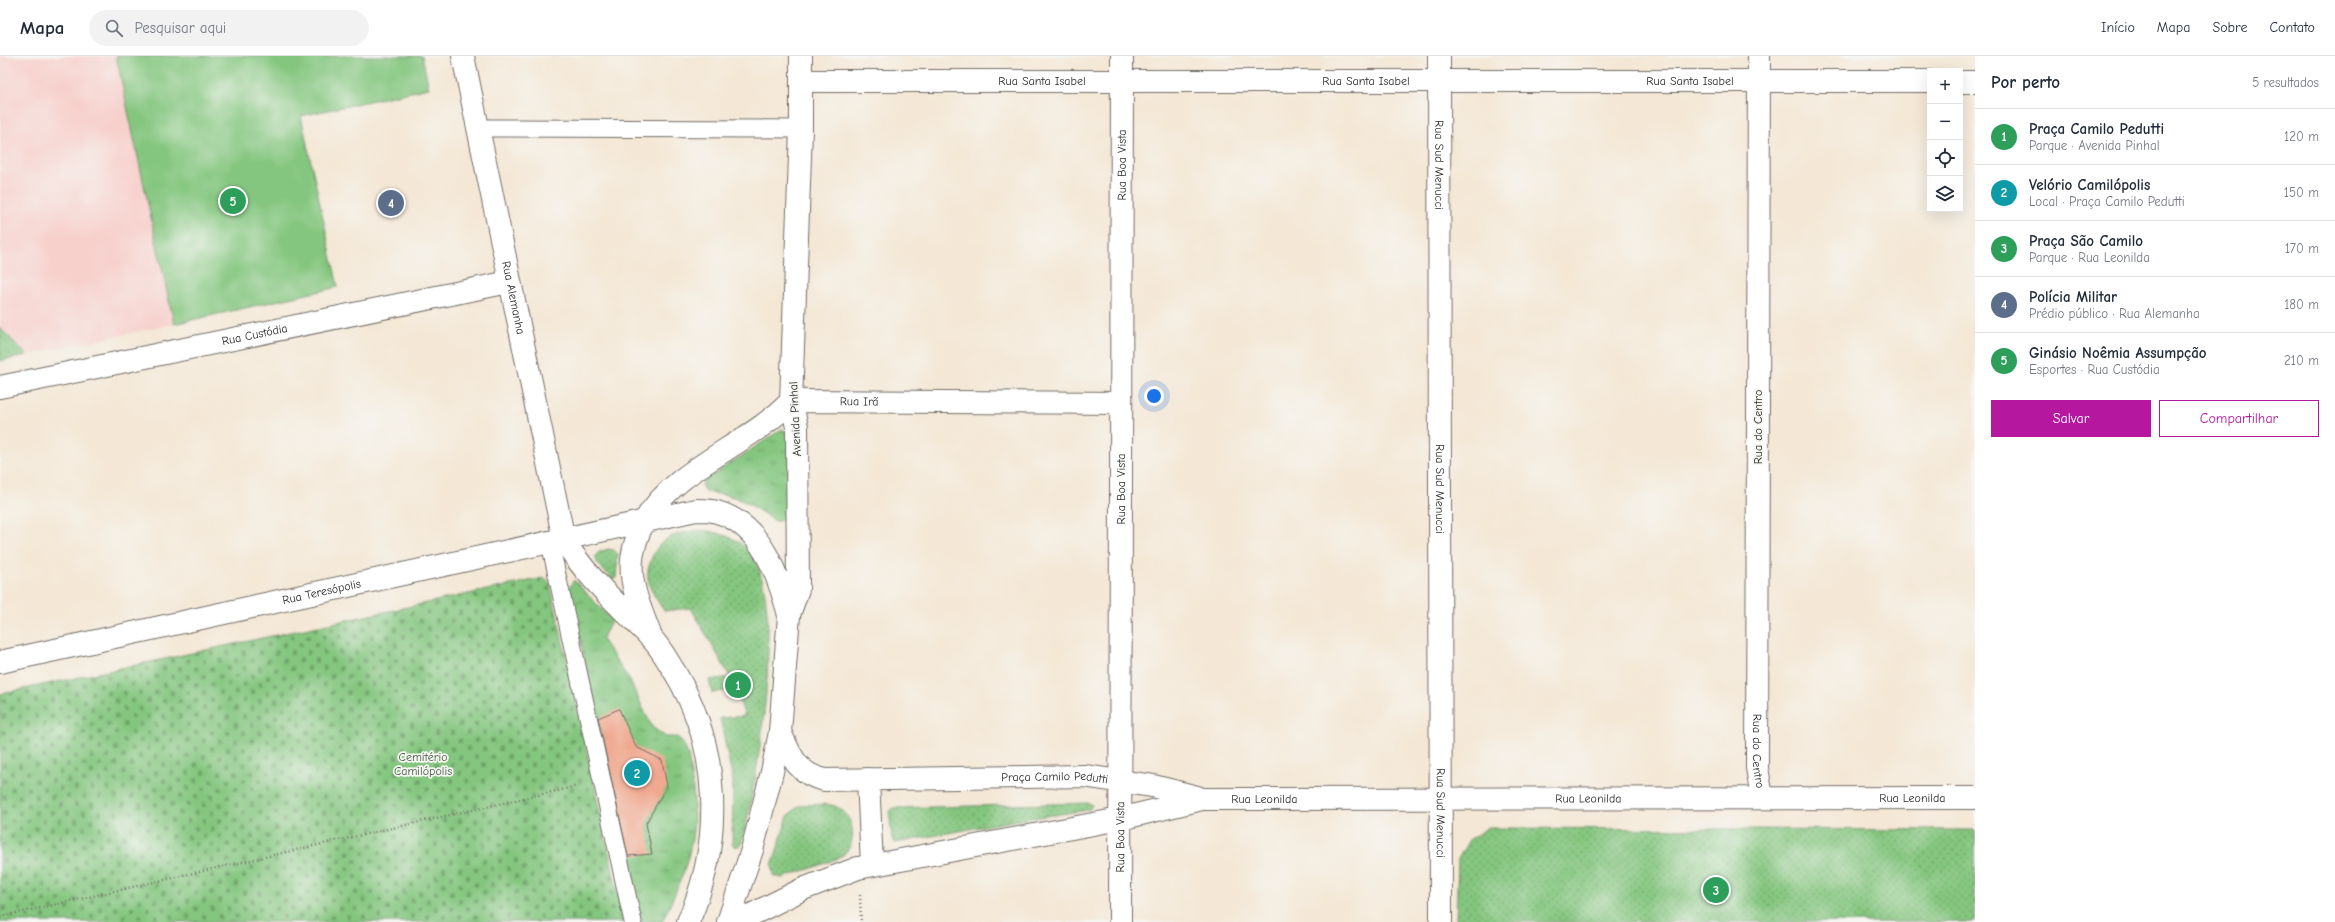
<!DOCTYPE html>
<html lang="pt">
<head>
<meta charset="utf-8">
<style>
  body { margin:0; font-family:"Comic Neue",sans-serif; background:#f2f2f3; color:#1f2937 }
  .controls { position:absolute; right:12px; top:12px; display:grid; overflow:hidden; border-radius:0px; box-shadow:0 4px 16px #0002 }
  .controls button { width:36px; height:36px; display:grid; place-items:center; padding:0; border:0; border-bottom:1px solid #e0e1e3; background:#fff; color:#1f2937; font:20px sans-serif }
  .you { position:absolute; left:1154px; top:340px; width:14px; height:14px; margin:-10px; border:3px solid #fff; border-radius:50%; background:#1a73e8; box-shadow:0 0 0 6px #1a73e833 }
  .badge { display:grid; place-items:center; width:26px; height:26px; border-radius:50%; background:#b5179e; color:#fff; font-size:13px; font-weight:700 }
  .pin { position:absolute; translate:-50% -50%; border:2px solid #fff; box-shadow:0 1px 4px #0006 }
  .list { margin:0; padding:0; list-style:none }
  h2 { display:flex; justify-content:space-between; align-items:center; height:52px; margin:0; padding:0 16px; font-size:17px }
  h2 small { font-size:13px; font-weight:400; color:#747a83 }
  .list li { display:grid; grid-template-columns:26px 1fr auto; gap:12px; align-items:center; box-sizing:border-box; height:56px; padding:0 16px; border-top:1px solid #e0e1e3 }
  .list b { display:block; font-size:15px; white-space:nowrap }
  .list p { margin:0; font-size:13px; white-space:nowrap; color:#747a83 }
  .list em { font-size:13px; font-style:normal; color:#747a83 }
  .actions { display:flex; gap:8px; padding:12px 16px }
  .actions a { flex:1; padding:9px 0; border:1px solid #b5179e; border-radius:0px; text-align:center; font-size:14px; color:#b5179e }
  .actions .main { background:#b5179e; color:#fff }
  .icon { flex:none; width:22px; height:22px; fill:none; stroke:currentColor; stroke-width:2; stroke-linecap:round; stroke-linejoin:round }
  .map { position:relative; flex:none; width:1975px; height:866px; overflow:hidden }
  header { display:flex; align-items:center; gap:24px; box-sizing:border-box; height:56px; padding:0 20px; background:#fff; border-bottom:1px solid #e0e1e3 }
  header strong { font-size:19px }
  nav { display:flex; gap:22px; margin-inline-start:auto; font-size:14px }
  .search { width:280px; height:36px; background:#f2f2f3; display:flex; align-items:center; gap:10px; box-sizing:border-box; padding:0 14px; border-radius:22px; color:#747a83; font-size:15px }
  main { display:flex }
  aside { flex:1; background:#fff }
  .map>svg:first-child { display:block }
  .built { fill:#f7d0cc }
  .grass { fill:url(#grass-tufts); stroke:#587855 }
  .cemetery { fill:url(#cemetery-stones); stroke:#587855 }
  .park { fill:url(#park-dots); stroke:#587855 }
  .pitch { fill:#84c67f; stroke:#587855 }
  .building { fill:#f0a990 }
  .lines { fill:none; stroke-linecap:round; stroke-linejoin:round }
  .lane-casing { stroke:#716d66; stroke-width:19 }
  .street-casing { stroke:#716d66; stroke-width:24 }
  .secondary-casing { stroke:#716d66; stroke-width:24 }
  .path { stroke:#716d66; stroke-width:2.5; stroke-dasharray:1 3; stroke-linecap:butt }
  .lane { stroke:#fff; stroke-width:17 }
  .street { stroke:#fff; stroke-width:22 }
  .secondary { stroke:#fff; stroke-width:22 }
  .labels { text-anchor:middle; dominant-baseline:central; stroke-width:3.5; stroke-linejoin:round; paint-order:stroke }
  .street-label { font-size:12px; fill:#2b2b2b; stroke:#f6f6f2 }
  .park-label { font-size:12px; fill:#465a44; stroke:#f6f6f2 }
</style>
</head>
<body>
<header>
<strong>Mapa</strong>
<div class="search"><svg class="icon" aria-label="search" viewBox="0 0 24 24"><circle cx="10" cy="10" r="6"/><path d="M15 15l6 6"/></svg>Pesquisar aqui</div>
<nav><a>Início</a><a>Mapa</a><a>Sobre</a><a>Contato</a></nav>
</header>
<main>
<div class="map">
<svg width="1975" height="866" viewBox="0 0 1975 866">
  <defs>
    <pattern id="grass-tufts" width="24" height="20" patternUnits="userSpaceOnUse"><rect width="24" height="20" fill="#84c67f"/><path d="M3 7l-1-3M5 7V3M7 7l1-3M15 17l-1-3M17 17v-4M19 17l1-3" fill="none" stroke="#6ca168"/></pattern>
    <pattern id="cemetery-stones" width="16" height="16" patternUnits="userSpaceOnUse"><rect width="16" height="16" fill="#84c67f"/><path d="M2 7V4a2 2 0 0 1 4 0v3zM10 15v-3a2 2 0 0 1 4 0v3z" fill="#6ca168"/></pattern>
    <pattern id="park-dots" width="8" height="8" patternUnits="userSpaceOnUse"><rect width="8" height="8" fill="#84c67f"/><path d="M2 2h.1M6 6h.1" fill="none" stroke="#6ca168" stroke-width="1.8" stroke-linecap="round"/></pattern>
  </defs>
  <rect width="100%" height="100%" fill="#f6f6f2"/>
  <filter id="ink" filterUnits="userSpaceOnUse"><feTurbulence type="fractalNoise" baseFrequency=".025" numOctaves="2"/><feDisplacementMap in="SourceGraphic" scale="8" xChannelSelector="R" yChannelSelector="G"/><feConvolveMatrix kernelMatrix="1 2 1 2 8 2 1 2 1" color-interpolation-filters="sRGB"/></filter>
  <filter id="wash" filterUnits="userSpaceOnUse"><feTurbulence type="fractalNoise" baseFrequency=".012" numOctaves="4" result="noise"/><feDisplacementMap in="SourceGraphic" scale="16" xChannelSelector="R" yChannelSelector="G"/><feGaussianBlur stdDeviation="0.9" result="paint"/><feColorMatrix in="noise" values="0 0 0 0 0 0 0 0 0 0 0 0 0 0 0 0 0 1.4 0 .05"/><feComposite in="paint" operator="in"/></filter>
  <g filter="url(#wash)">
    <rect width="100%" height="100%" fill="#f4e7d5"/>
    <!-- built -->
    <path class="built" d="M0 0H116L174 268 27 299 0 272Z"/>
    <!-- grass -->
    <path class="grass" d="M782 373 790 378 788 460 779 465H774C759 454 745 444 727 439 718 437 709 439 703 433L702 428 704 425Z
      M574 524 612 564 602 583 630 625 652 671 666 681H678C688 691 689 704 691 718 701 777 687 814 662 866H642L569 532Z"/>
    <!-- cemetery -->
    <path class="cemetery" d="M543 522 550 527 624 866H0V638Z"/>
    <!-- park -->
    <path class="park" d="M0 272 27 299 0 305Z
      M700 474C718 476 737 481 749 495 788 542 758 719 744 777L741 789 735 791 732 788 733 725 720 662 745 660 735 633 712 637 709 624 730 621 691 552 664 555C658 545 649 534 648 522 647 515 649 510 651 504 659 481 678 476 700 474Z
      M608 493 614 494 618 498 616 522 613 523 598 509 595 500 599 496Z
      M1089 747 1092 749 1089 754 1018 764 895 787 892 782 889 755 893 752Z
      M807 749C815 749 827 747 835 750 854 758 859 786 843 799 834 806 795 817 782 822L774 820 772 809 788 760 798 750Z
      M1487 772 1975 774V866H1456L1458 803 1469 784Z"/>
    <!-- pitch -->
    <path class="pitch" d="M116 0H422L429 32 301 60 338 231 174 268Z"/>
    <g id="blocks">
      <!-- building -->
      <path class="building" d="M619 653 636 691 662 704 667 730 646 767 652 798 628 800 598 662Z"/>
    </g>
  </g>
  <g filter="url(#ink)">
    <use href="#blocks" fill-opacity="0" stroke="#716d66" stroke-width="1"/>
    <g class="lines">
      <!-- lane casing -->
      <g class="lane-casing">
        <path id="lane" d="M478 72 801 73
          M550 487 633 866"/>
      </g>
      <!-- street casing -->
      <g class="street-casing">
        <g id="street">
          <path id="s1" d="M801 25H1930"/>
          <path d="M1960 26H1975"/>
          <path id="s2" d="M0 331 509 226"/>
          <path id="s3" d="M644 466C676 410 747 391 791 345L1121 347"/>
          <path id="s4" d="M1120 866 1122 0"/>
        </g>
      </g>
      <!-- secondary casing -->
      <g class="secondary-casing">
        <g id="secondary">
          <path id="s5" d="M463 0 564 484C586 521 620 550 650 581 661 591 668 606 676 618 721 694 723 787 688 866"/>
          <path id="s6" d="M1439 0 1441 866"/>
          <path id="s7" d="M1759 0 1757 712 1762 741"/>
          <path d="M644 466C621 510 634 536 650 578"/>
          <path id="s8" d="M0 606 696 454C703 454 711 454 717 456 762 469 778 519 789 559"/>
          <path id="s9" d="M780 676C791 700 797 718 825 724L1084 720 1153 730 1197 741"/>
          <path d="M868 723 872 809"/>
          <path d="M728 866 752 794 772 716 780 676 789 559 798 533 797 371 791 345 801 73V0"/>
          <path id="s10" d="M737 866 803 833 858 812 1120 763 1202 743 1975 742"/>
        </g>
      </g>
      <!-- path -->
      <path class="path" d="M860 839 861 866
        M0 861 578 730"/>
      <!-- lane -->
      <use href="#lane" class="lane"/>
      <!-- street -->
      <use href="#street" class="street"/>
      <!-- secondary -->
      <use href="#secondary" class="secondary"/>
    </g>
  </g>
  <g class="labels">
    <!-- street labels -->
    <g class="street-label">
      <text stroke="none"><textPath href="#s1" startOffset="241">Rua Santa Isabel</textPath></text>
      <text stroke="none"><textPath href="#s1" startOffset="565">Rua Santa Isabel</textPath></text>
      <text stroke="none"><textPath href="#s1" startOffset="889">Rua Santa Isabel</textPath></text>
      <text stroke="none"><textPath href="#s4" startOffset="757">Rua Boa Vista</textPath></text>
      <text stroke="none"><textPath href="#s6" startOffset="109">Rua Sud Menucci</textPath></text>
      <text stroke="none"><textPath href="#s5" startOffset="247">Rua Alemanha</textPath></text>
      <text stroke="none"><textPath href="#s2" startOffset="260">Rua Custódia</textPath></text>
      <text stroke="none"><textPath href="#s3" startOffset="260">Rua Irã</textPath></text>
      <text transform="translate(795 363) rotate(-93)">Avenida Pinhal</text>
      <text transform="translate(1758 371) rotate(-90)">Rua do Centro</text>
      <text stroke="none"><textPath href="#s4" startOffset="433">Rua Boa Vista</textPath></text>
      <text stroke="none"><textPath href="#s6" startOffset="433">Rua Sud Menucci</textPath></text>
      <text stroke="none"><textPath href="#s8" startOffset="329">Rua Teresópolis</textPath></text>
      <text stroke="none"><textPath href="#s7" startOffset="695">Rua do Centro</textPath></text>
      <text stroke="none"><textPath href="#s9" startOffset="299">Praça Camilo Pedutti</textPath></text>
      <text stroke="none"><textPath href="#s10" startOffset="546">Rua Leonilda</textPath></text>
      <text stroke="none"><textPath href="#s10" startOffset="870">Rua Leonilda</textPath></text>
      <text stroke="none"><textPath href="#s10" startOffset="1194">Rua Leonilda</textPath></text>
      <text stroke="none"><textPath href="#s6" startOffset="757">Rua Sud Menucci</textPath></text>
      <text stroke="none"><textPath href="#s4" startOffset="85">Rua Boa Vista</textPath></text>
    </g>
    <!-- park labels -->
    <g class="park-label">
      <text x="423" y="701">Cemitério<tspan x="423" dy="14">Camilópolis</tspan></text>
    </g>
  </g>
</svg>
<div class="controls">
<button>+</button>
<button>−</button>
<button><svg class="icon" aria-label="locate" viewBox="0 0 24 24"><circle cx="12" cy="12" r="6"/><path d="M12 2v4M12 18v4M2 12h4M18 12h4"/></svg></button>
<button><svg class="icon" aria-label="layers" viewBox="0 0 24 24"><path d="M12 4l9 5-9 5-9-5zM3 14l9 5 9-5"/></svg></button>
</div>
<div class="you"></div>
<div class="pin badge" style="left:738px;top:629px;background:#2e9e5b">1</div>
<div class="pin badge" style="left:637px;top:717px;background:#0f9aa8">2</div>
<div class="pin badge" style="left:1716px;top:834px;background:#2e9e5b">3</div>
<div class="pin badge" style="left:391px;top:147px;background:#5c6f8a">4</div>
<div class="pin badge" style="left:233px;top:145px;background:#2e9e5b">5</div>
</div>
<aside>
<h2>Por perto<small>5 resultados</small></h2>
<ul class="list">
<li><span class="badge" style="background:#2e9e5b">1</span><div><b>Praça Camilo Pedutti</b><p>Parque · Avenida Pinhal</p></div><em>120 m</em></li>
<li><span class="badge" style="background:#0f9aa8">2</span><div><b>Velório Camilópolis</b><p>Local · Praça Camilo Pedutti</p></div><em>150 m</em></li>
<li><span class="badge" style="background:#2e9e5b">3</span><div><b>Praça São Camilo</b><p>Parque · Rua Leonilda</p></div><em>170 m</em></li>
<li><span class="badge" style="background:#5c6f8a">4</span><div><b>Polícia Militar</b><p>Prédio público · Rua Alemanha</p></div><em>180 m</em></li>
<li><span class="badge" style="background:#2e9e5b">5</span><div><b>Ginásio Noêmia Assumpção</b><p>Esportes · Rua Custódia</p></div><em>210 m</em></li>
</ul>
<div class="actions"><a class="main">Salvar</a><a>Compartilhar</a></div>
</aside>
</main>
</body>
</html>
